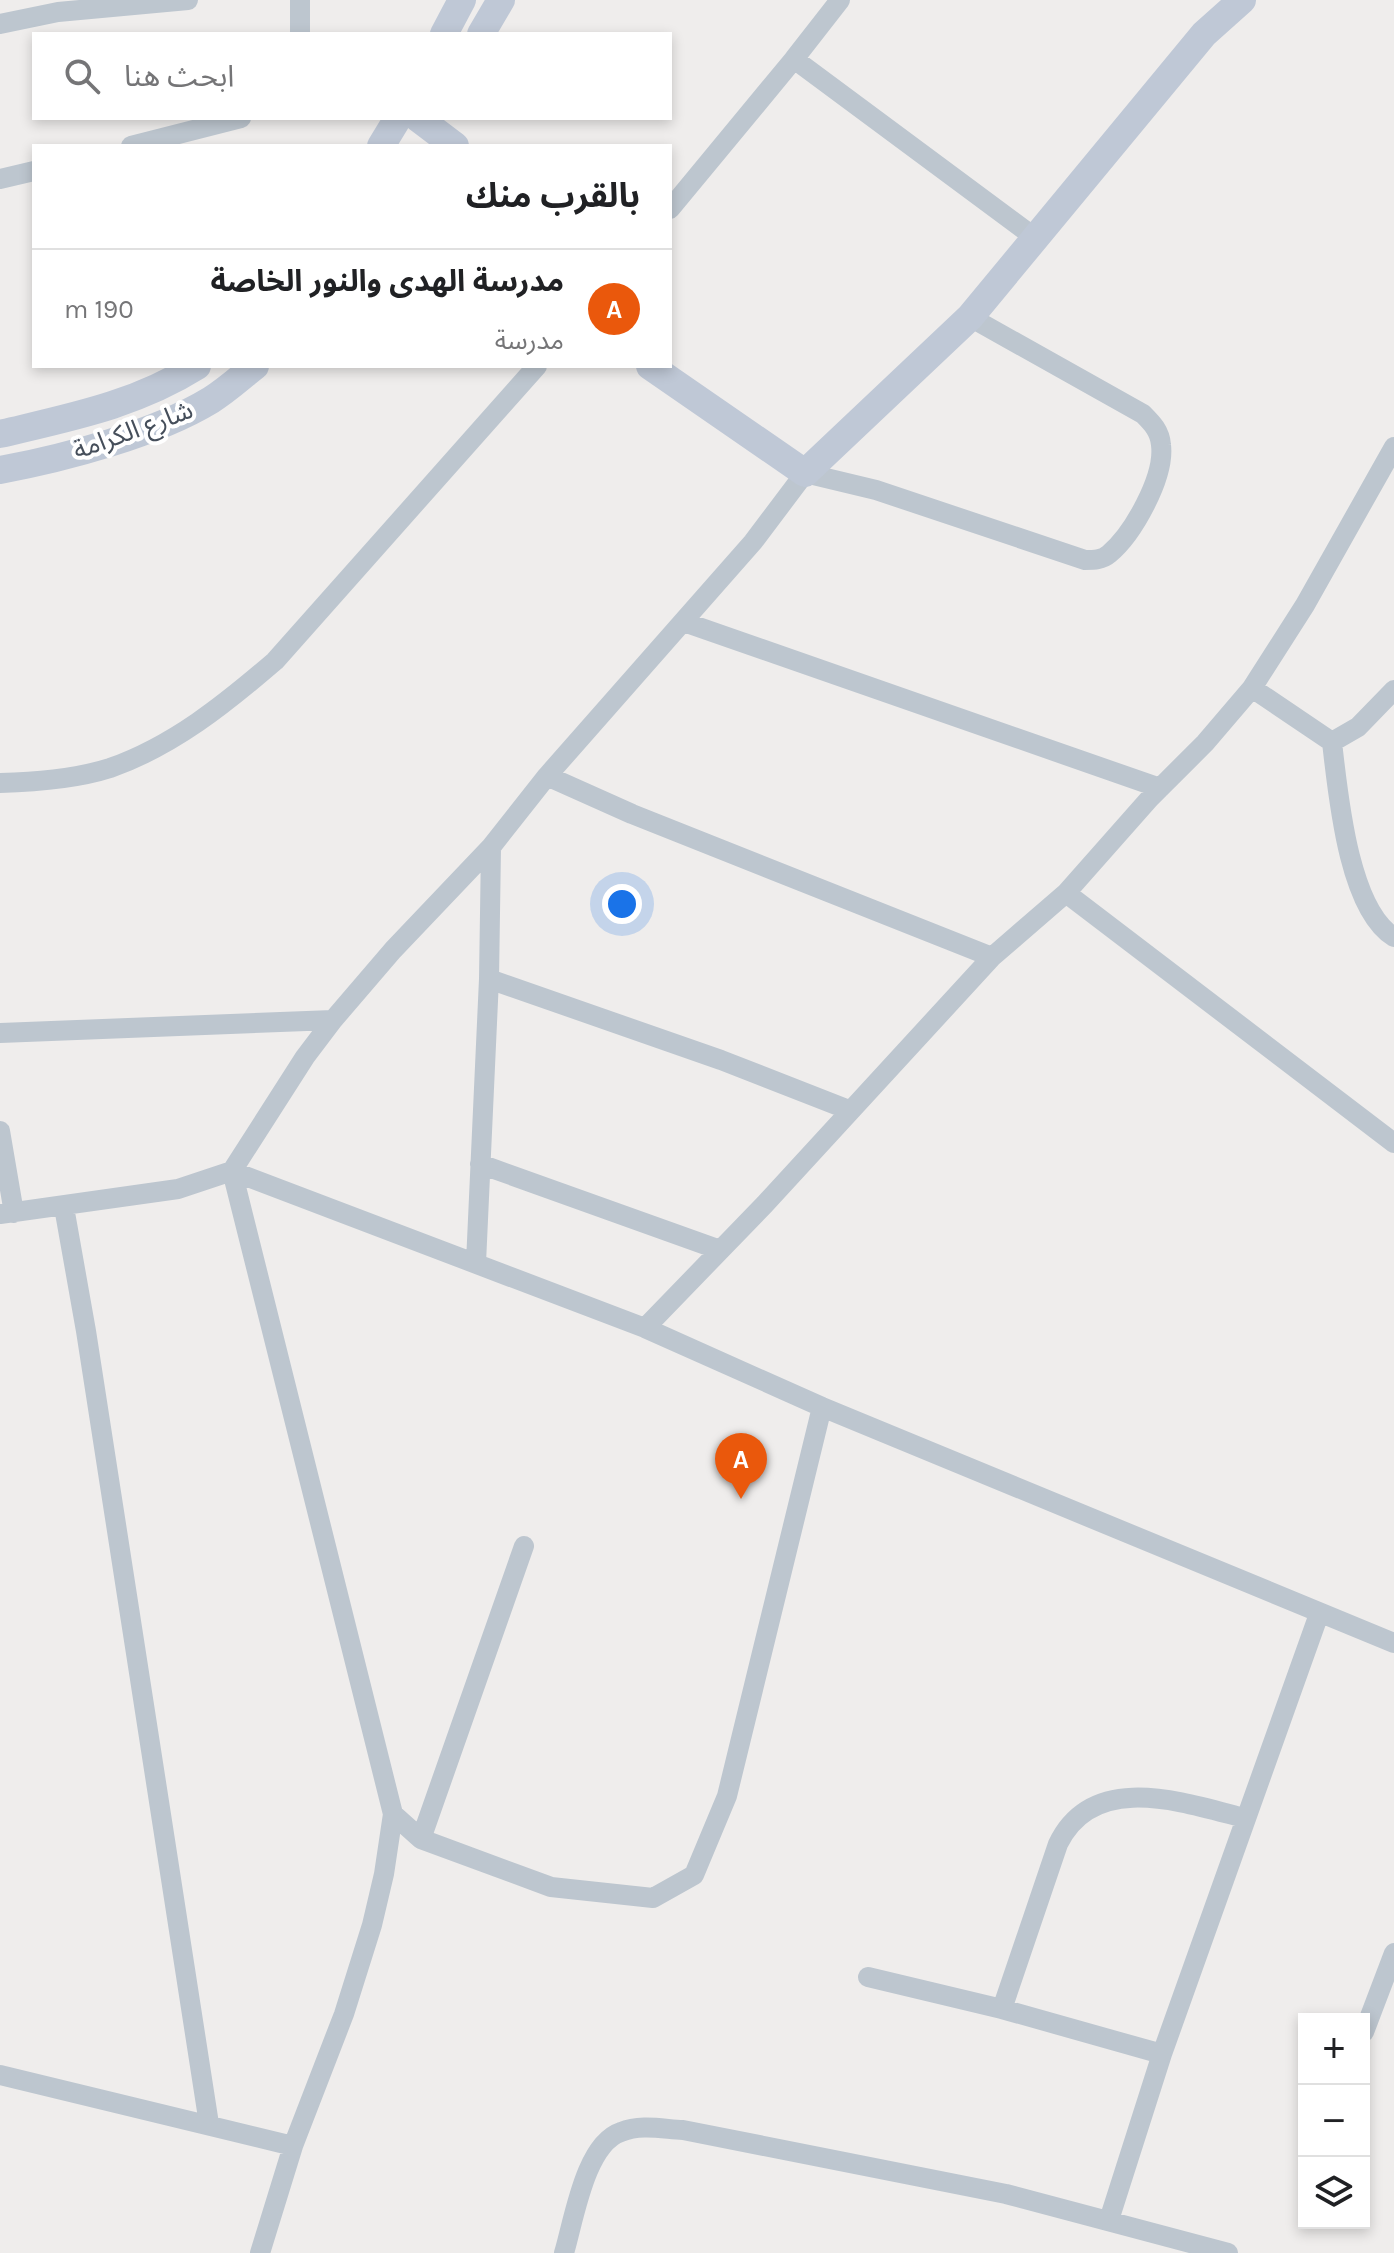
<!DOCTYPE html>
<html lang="ar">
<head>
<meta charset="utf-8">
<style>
  body { margin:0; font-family:Karla,"Noto Sans Arabic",sans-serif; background:#f6f6f6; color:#202124; direction:rtl }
  .controls { position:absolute; right:24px; bottom:24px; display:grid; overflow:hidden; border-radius:0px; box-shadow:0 4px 12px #0003 }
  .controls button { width:72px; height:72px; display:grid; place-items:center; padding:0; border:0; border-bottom:2px solid #e0e0e0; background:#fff; color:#202124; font:40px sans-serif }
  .you { position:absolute; left:622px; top:904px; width:28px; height:28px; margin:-20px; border:6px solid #fff; border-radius:50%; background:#1a73e8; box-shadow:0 0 0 12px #1a73e833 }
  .badge { display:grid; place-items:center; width:52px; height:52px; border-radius:50%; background:#ea580c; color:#fff; font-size:26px; font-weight:700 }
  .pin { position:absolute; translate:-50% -66px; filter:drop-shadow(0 2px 4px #0008) }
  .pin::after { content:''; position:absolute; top:42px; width:28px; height:24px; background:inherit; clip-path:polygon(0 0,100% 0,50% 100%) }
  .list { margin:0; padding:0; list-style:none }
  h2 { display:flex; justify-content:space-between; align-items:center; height:104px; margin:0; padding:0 32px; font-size:34px }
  h2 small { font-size:26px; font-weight:400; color:#757577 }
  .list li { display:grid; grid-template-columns:52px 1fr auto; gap:24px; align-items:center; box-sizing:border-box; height:120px; padding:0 32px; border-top:2px solid #e0e0e0 }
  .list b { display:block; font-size:30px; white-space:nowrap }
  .list p { margin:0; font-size:26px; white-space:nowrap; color:#757577 }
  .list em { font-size:26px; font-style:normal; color:#757577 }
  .icon { flex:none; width:44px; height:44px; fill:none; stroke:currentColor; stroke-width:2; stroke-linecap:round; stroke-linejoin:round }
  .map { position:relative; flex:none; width:1394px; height:2253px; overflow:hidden; direction:ltr }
  .search { position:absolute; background:#fff; box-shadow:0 4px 12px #0003; left:32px; top:32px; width:640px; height:88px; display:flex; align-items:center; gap:20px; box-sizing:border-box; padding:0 28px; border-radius:0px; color:#757577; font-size:30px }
  .panel { position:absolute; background:#fff; box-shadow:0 4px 12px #0003; left:32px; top:144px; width:640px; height:224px; border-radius:0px; direction:rtl }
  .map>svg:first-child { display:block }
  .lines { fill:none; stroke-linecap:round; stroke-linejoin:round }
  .street { stroke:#bdc6cf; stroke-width:20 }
  .secondary { stroke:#bfc8d6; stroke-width:28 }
  .labels { text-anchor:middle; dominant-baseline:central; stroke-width:8; stroke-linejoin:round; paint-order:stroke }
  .street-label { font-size:26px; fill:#454e5a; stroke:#fff }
</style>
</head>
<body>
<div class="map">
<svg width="1394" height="2253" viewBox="0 0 1394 2253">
  <rect width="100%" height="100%" fill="#efedec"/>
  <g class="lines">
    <!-- street -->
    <path class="street" d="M0 24 58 12 188 0
      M300 34V0
      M794 59 1034 237
      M131 146 241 118
      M0 179 34 171
      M670 209 794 59 840 0
      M684 622 1160 788
      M1252 688 1332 742 1358 727 1394 690
      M1332 742C1338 793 1348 909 1394 937
      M547 776 632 814 992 957
      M0 783C35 782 76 779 110 768 173 746 225 704 275 661L537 366
      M1066 893 1394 1143
      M489 979 721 1060 849 1110
      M0 1033 333 1020
      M0 1131 14 1213
      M480 1164 720 1250
      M232 1171 393 1814 421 1839 551 1887 653 1898 694 1875 727 1796 822 1407
      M232 1171 645 1328 822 1407 1394 1643
      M64 1207 86 1331 209 2124
      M0 1214 178 1189 232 1171 305 1057 333 1020 393 950 491 847 547 776 753 542 805 473 876 490 1085 560C1094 560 1102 560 1109 554 1133 534 1165 477 1161 445 1160 431 1152 423 1143 414L970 317
      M476 1263 489 979 491 847
      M645 1328 765 1204 992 957 1066 893 1150 798 1205 743 1252 688 1305 605 1394 447
      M421 1839 524 1546
      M868 1977 1002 2009 1162 2054
      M1002 2009 1058 1844C1093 1771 1182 1802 1244 1818
      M1364 2032 1394 1953
      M0 2075 293 2146
      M1109 2220 1162 2054 1319 1614
      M260 2253 293 2146 344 2014 372 1925 384 1874 393 1814
      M564 2253C574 2220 585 2144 621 2132 641 2124 662 2129 683 2130L1006 2194 1228 2253"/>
    <!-- secondary -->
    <path class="secondary" d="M444 34 462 0
      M481 34 501 0
      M418 118 455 146
      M381 146 398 118
      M650 366 805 473 970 317 1204 34 1242 0
      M0 434C71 417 135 405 197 366
      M0 470C65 458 155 434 211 400 227 390 241 377 255 366"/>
  </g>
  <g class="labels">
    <!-- street labels -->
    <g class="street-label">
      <text transform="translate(133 430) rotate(-20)">شارع الكرامة</text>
    </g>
  </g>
</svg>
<div class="controls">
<button>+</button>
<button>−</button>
<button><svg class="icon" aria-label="layers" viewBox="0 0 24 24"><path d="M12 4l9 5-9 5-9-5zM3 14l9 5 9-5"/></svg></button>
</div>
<div class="you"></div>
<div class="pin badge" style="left:741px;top:1499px">A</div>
<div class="search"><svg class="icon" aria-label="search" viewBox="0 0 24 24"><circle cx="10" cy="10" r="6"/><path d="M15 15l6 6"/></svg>ابحث هنا</div>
<section class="panel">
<h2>بالقرب منك<small></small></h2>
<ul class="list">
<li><span class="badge">A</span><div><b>مدرسة الهدى والنور الخاصة</b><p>مدرسة</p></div><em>190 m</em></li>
</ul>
</section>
</div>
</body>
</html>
